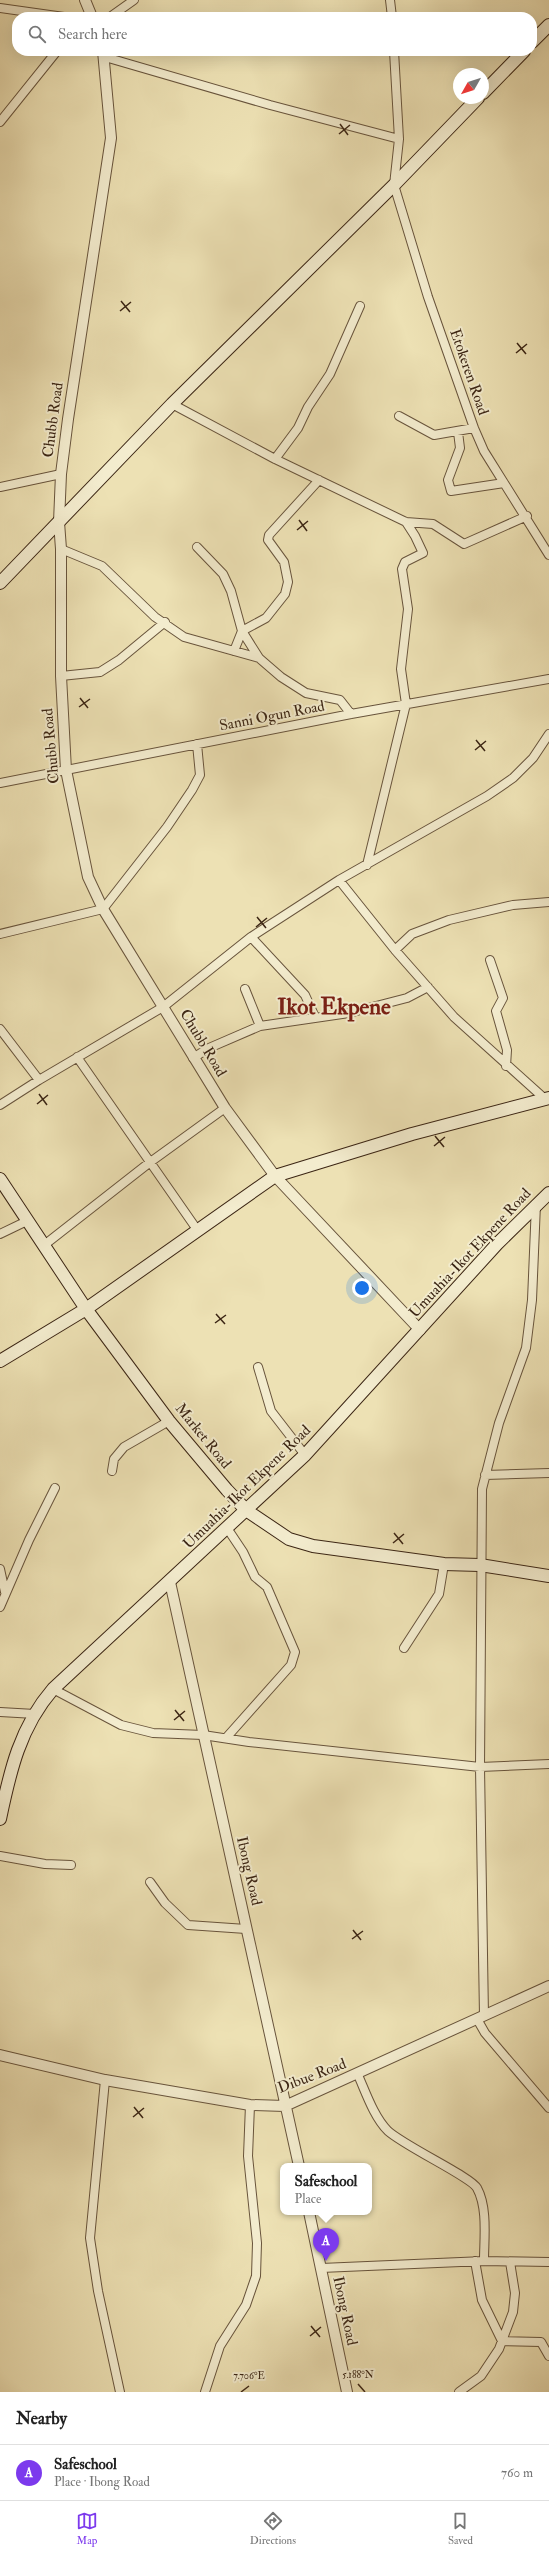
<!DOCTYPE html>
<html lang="en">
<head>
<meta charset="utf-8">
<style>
  body { margin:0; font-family:"IM FELL Double Pica",serif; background:#f2f2f2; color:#222 }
  .compass { position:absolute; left:453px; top:68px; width:36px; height:36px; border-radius:50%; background:#fff; box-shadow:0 4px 16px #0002; rotate:231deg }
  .you { position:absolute; left:362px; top:1288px; width:14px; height:14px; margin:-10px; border:3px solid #fff; border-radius:50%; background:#1a73e8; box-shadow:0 0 0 6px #1a73e833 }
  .badge { display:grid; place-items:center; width:26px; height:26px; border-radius:50%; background:#7c3aed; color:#fff; font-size:13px; font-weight:700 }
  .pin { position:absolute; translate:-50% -33px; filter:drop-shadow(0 1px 2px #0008) }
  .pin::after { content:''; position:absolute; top:21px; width:14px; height:12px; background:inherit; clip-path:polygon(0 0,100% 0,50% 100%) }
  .popup { position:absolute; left:280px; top:2163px; width:92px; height:52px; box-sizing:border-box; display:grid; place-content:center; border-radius:8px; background:#fff; filter:drop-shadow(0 1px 3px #0005); font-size:13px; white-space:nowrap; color:#767676 }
  .popup b { font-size:15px; color:#222 }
  .popup::after { content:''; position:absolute; left:50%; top:100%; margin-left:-8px; border:8px solid transparent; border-top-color:#fff }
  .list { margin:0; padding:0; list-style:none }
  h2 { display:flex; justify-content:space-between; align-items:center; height:52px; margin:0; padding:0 16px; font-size:17px }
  h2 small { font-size:13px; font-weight:400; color:#767676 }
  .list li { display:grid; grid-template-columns:26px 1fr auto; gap:12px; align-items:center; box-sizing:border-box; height:56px; padding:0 16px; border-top:1px solid #e0e0e0 }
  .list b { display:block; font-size:15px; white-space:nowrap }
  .list p { margin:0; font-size:13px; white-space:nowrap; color:#767676 }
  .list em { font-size:13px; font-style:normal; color:#767676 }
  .icon { flex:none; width:22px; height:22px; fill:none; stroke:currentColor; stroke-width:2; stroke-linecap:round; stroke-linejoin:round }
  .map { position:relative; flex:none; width:549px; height:2392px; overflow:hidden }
  .search { position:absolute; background:#fff; box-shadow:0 4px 16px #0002; left:12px; right:12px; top:12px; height:44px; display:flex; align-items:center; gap:10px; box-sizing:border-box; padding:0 14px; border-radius:16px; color:#767676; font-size:15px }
  .sheet { height:108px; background:#fff }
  nav { display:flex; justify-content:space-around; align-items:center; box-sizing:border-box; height:56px; border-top:1px solid #e0e0e0; background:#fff; font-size:11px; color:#767676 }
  nav a { display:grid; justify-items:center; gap:2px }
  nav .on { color:#7c3aed }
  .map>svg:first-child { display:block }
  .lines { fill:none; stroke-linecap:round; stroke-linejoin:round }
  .minor-casing { stroke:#68543c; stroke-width:10 }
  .tertiary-casing { stroke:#68543c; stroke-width:12 }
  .secondary-casing { stroke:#3b2514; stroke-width:14 }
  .minor { stroke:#f3ecce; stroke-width:8 }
  .tertiary { stroke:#f3ecce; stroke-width:10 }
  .secondary { stroke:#f3ecce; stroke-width:12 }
  .ticks { fill:none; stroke:#3b2514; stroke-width:1.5 }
  .labels { text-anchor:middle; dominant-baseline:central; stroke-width:4; stroke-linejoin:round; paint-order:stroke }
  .street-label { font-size:15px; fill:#3b2514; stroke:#f3ecce }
  .town-label { font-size:23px; font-weight:bold; fill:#7a1f14; stroke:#f3ecce }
  .ticks-label { font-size:10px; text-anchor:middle; fill:#3b2514; stroke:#f3ecce; stroke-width:4; stroke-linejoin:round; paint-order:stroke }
</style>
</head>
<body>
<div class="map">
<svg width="549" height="2392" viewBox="0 0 549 2392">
  <rect width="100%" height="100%" fill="#ede1b4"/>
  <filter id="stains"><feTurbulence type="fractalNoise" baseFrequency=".005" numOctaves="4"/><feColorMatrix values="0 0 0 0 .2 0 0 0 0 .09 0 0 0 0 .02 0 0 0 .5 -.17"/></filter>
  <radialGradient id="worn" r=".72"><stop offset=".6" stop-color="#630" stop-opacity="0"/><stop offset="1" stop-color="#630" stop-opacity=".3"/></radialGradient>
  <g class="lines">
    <!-- minor casing -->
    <g class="minor-casing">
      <path id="minor" d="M390 0 392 17
        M0 8 64 17
        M110 17 134 0
        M394 51 399 139 394 185 428 297 474 428 484 451 549 555
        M105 57 270 105 399 139
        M0 122 57 51
        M172 404 275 459 406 522 433 524 464 544 527 516
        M399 416 434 435 474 428
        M458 432 460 448 448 480 451 491 504 483
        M275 459 298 428 308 407 330 374 360 306
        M0 487 61 474
        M197 547 223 574 231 591 242 631 259 658 281 677 306 693 340 700 351 714
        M61 549 102 566 155 617 184 637 259 658
        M234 651 242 631 266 618 285 594 288 582 284 562 268 540 269 535 319 480
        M61 676 100 672 119 660 165 622
        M0 783 351 714 549 679
        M367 865 406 704 401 669 408 609 402 569 405 562 423 553 415 536 406 522
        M339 880 395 950 454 1017 545 1099
        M0 934 103 909 167 827 192 790 200 775 197 744
        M251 937 305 995 315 1017
        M395 950 412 934 449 920 513 905 549 902
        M490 960 503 998 496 1011 507 1050 506 1066
        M245 989 260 1026
        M0 1029 39 1080
        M77 1057 198 1231
        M193 1058 209 1048 260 1026 349 1013 407 998 428 987
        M0 1105 39 1080 163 1007 251 937 339 880 487 796 513 778 533 758 549 734
        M0 1234 27 1221
        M43 1246 149 1163 225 1108
        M258 1367 271 1411 305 1455
        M112 1471 114 1459 124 1447 169 1421
        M485 1475 549 1473
        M0 1569 5 1592
        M0 1607 29 1540 55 1488
        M404 1648 439 1594 444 1564
        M53 1689 121 1725 153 1733 203 1735 249 1742 480 1767 549 1764
        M0 1712 35 1714
        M226 1738 291 1665 295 1652 267 1587 255 1577 243 1552 227 1528
        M0 1856 45 1864 71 1865
        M150 1882 165 1903 188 1925 246 1929
        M484 2016 480 1767 482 1489 499 1423 526 1348 532 1300 536 1204
        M477 2019 485 2033 549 2108
        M358 2075C366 2093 374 2117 388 2131 406 2147 471 2177 477 2188 488 2208 484 2239 484 2261
        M105 2080 90 2238 98 2291 120 2392
        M475 2261 482 2300 502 2341 541 2342 549 2356
        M321 2268 484 2261 549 2262
        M205 2392 220 2346 246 2305 256 2276 257 2243 248 2156 250 2105
        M459 2392 481 2376 499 2349 513 2312 515 2293 510 2262"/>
    </g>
    <!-- tertiary casing -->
    <g class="tertiary-casing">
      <path id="tertiary" d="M85 0 92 17
        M103 51 111 138 68 419 61 474 59 522 61 549V676L66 770 88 877 103 909 225 1108 275 1176 420 1330
        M170 1582 299 2166
        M0 2055 105 2080 250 2105 285 2106 549 1986
        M309 2212 347 2392"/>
    </g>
    <!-- secondary casing -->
    <g class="secondary-casing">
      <path id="secondary" d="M532 42 549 25
        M483 93 524 51
        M0 583 172 404 394 185 478 98
        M0 1179 86 1309 169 1421 227 1490 246 1510 289 1539 313 1546 444 1564 480 1565 549 1576
        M0 1361 86 1309 275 1176 412 1134 549 1098
        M0 1819C10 1771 20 1727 53 1689L305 1455 497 1244 549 1193"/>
    </g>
    <!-- minor -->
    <use href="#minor" class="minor"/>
    <!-- tertiary -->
    <use href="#tertiary" class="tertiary"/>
    <!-- secondary -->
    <use href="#secondary" class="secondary"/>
  </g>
  <!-- ticks -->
  <path class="ticks" d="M340 124 348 135M339 134 350 125M121 301 130 312M120 311 131 302M517 343 526 354M516 353 527 344M299 520 307 531M297 530 308 521M80 698 88 708M79 707 90 699M476 740 485 751M475 750 486 741M257 917 266 928M256 927 267 918M39 1094 47 1105M37 1104 48 1095M435 1136 444 1147M434 1146 445 1137M216 1314 225 1324M215 1323 226 1315M394 1533 403 1544M393 1543 404 1534M175 1710 184 1721M174 1720 185 1711M353 1930 361 1940M352 1939 363 1931M134 2107 143 2118M133 2117 144 2108M311 2326 320 2337M310 2336 321 2327M358 2384 365 2392M241 2392 249 2386"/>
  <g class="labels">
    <!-- street labels -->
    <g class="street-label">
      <text transform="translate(469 372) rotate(71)">Etokeren Road</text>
      <text transform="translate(53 420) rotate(-82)">Chubb Road</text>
      <text transform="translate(272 716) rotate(-11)">Sanni Ogun Road</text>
      <text transform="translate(51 746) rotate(-95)">Chubb Road</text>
      <text transform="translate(203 1043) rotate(59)">Chubb Road</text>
      <text transform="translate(470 1253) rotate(-47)">Umuahia-Ikot Ekpene Road</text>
      <text transform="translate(203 1436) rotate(51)">Market Road</text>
      <text transform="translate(247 1487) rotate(-44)">Umuahia-Ikot Ekpene Road</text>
      <text transform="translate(249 1871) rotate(77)">Ibong Road</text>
      <text transform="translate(312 2076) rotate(-21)">Dibue Road</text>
      <text transform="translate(345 2311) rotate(78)">Ibong Road</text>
    </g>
    <!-- town labels -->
    <g class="town-label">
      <text x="334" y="1006">Ikot Ekpene</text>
    </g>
  </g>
  <g class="ticks-label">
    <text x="358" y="2378">5.188°N</text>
    <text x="249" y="2379">7.706°E</text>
  </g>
  <rect width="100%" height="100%" filter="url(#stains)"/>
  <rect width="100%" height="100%" fill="url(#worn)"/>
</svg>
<svg class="compass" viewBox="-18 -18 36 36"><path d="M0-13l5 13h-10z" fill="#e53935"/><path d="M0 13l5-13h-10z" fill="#767676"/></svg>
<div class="you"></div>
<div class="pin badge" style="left:326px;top:2261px">A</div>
<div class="popup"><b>Safeschool</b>Place</div>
<div class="search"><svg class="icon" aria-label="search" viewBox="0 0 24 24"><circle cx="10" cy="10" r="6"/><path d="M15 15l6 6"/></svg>Search here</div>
</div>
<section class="sheet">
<h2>Nearby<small></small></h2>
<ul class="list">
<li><span class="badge">A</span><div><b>Safeschool</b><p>Place · Ibong Road</p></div><em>760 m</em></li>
</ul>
</section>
<nav>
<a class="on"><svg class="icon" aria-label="map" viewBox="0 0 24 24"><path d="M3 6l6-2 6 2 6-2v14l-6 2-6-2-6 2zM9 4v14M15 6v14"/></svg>Map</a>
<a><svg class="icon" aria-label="directions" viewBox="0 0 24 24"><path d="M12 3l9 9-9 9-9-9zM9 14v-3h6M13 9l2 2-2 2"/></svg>Directions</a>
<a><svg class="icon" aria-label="saved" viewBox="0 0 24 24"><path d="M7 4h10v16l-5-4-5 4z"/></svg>Saved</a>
</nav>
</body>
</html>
